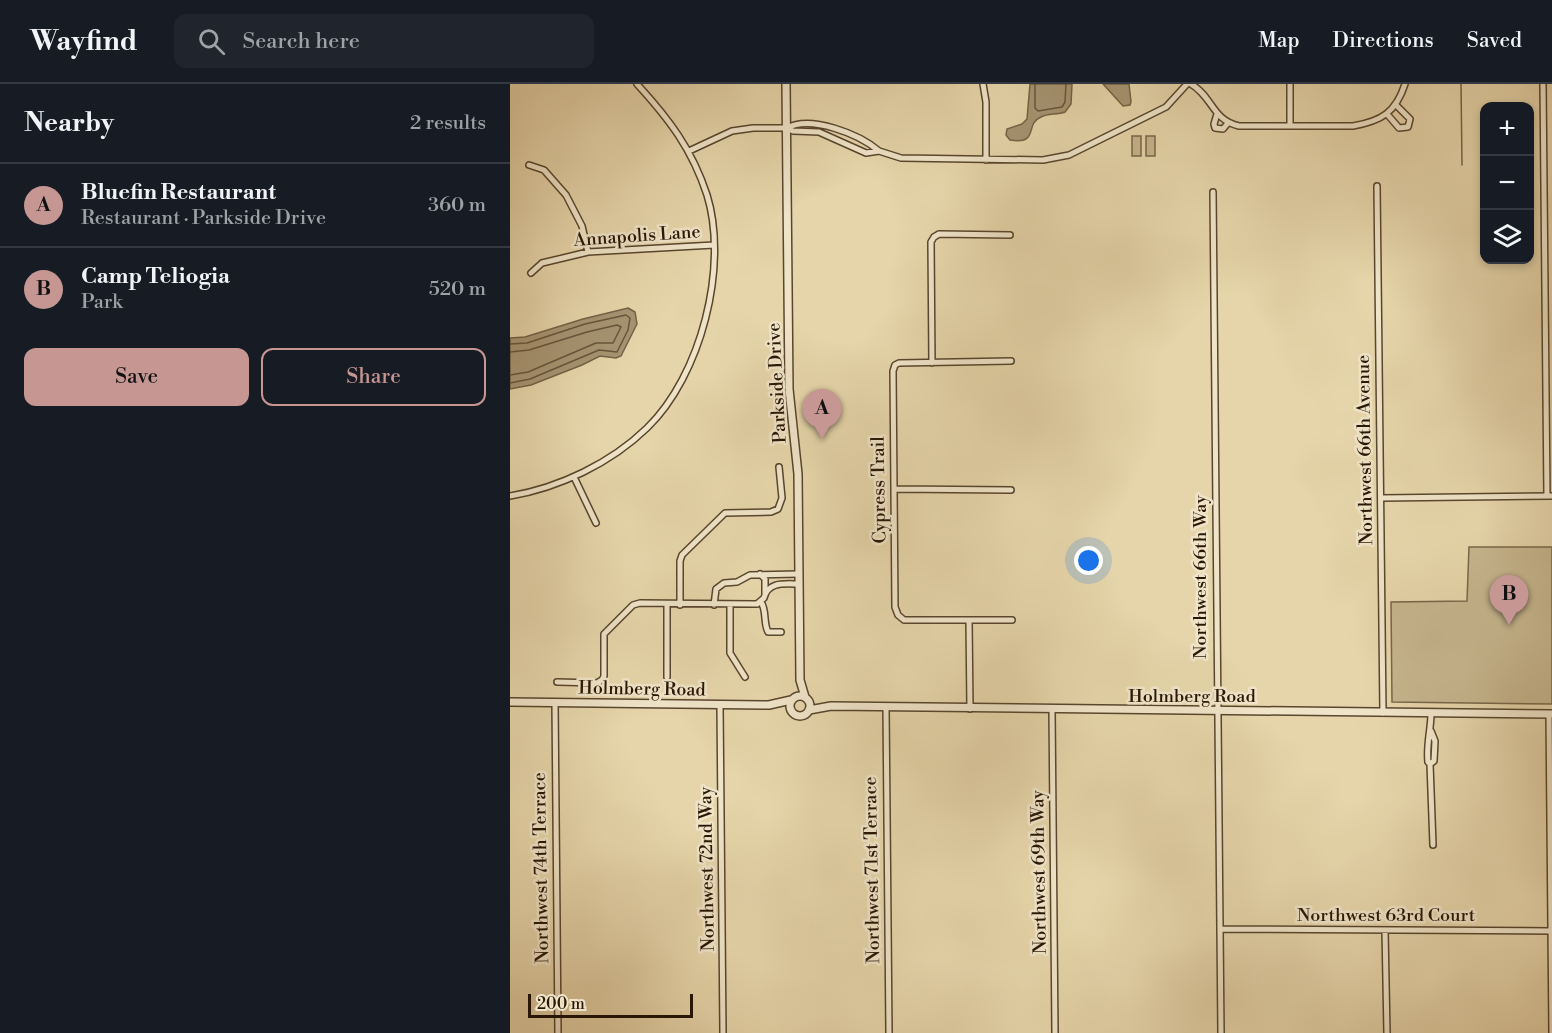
<!DOCTYPE html>
<html lang="en">
<head>
<meta charset="utf-8">
<style>
  body { margin:0; font-family:"Libre Bodoni",serif; background:#20242c; color:#f1f3f6 }
  .controls { position:absolute; right:18px; top:18px; display:grid; overflow:hidden; border-radius:12px; box-shadow:0 3px 9px #0003 }
  .controls button { width:54px; height:54px; display:grid; place-items:center; padding:0; border:0; border-bottom:2px solid #363941; background:#171b24; color:#f1f3f6; font:30px sans-serif }
  .scale { position:absolute; left:18px; bottom:15px; width:165px; box-sizing:border-box; padding-left:6px; border:3px solid #291605; border-top:0; font-size:16px; line-height:21px; white-space:nowrap; color:#291605; -webkit-text-stroke:4px #efe4c8; paint-order:stroke }
  .you { position:absolute; left:579px; top:477px; width:21px; height:21px; margin:-15px; border:4px solid #fff; border-radius:50%; background:#1a73e8; box-shadow:0 0 0 9px #1a73e833 }
  .badge { display:grid; place-items:center; width:39px; height:39px; border-radius:50%; background:#c59692; color:#111; font-size:20px; font-weight:700 }
  .pin { position:absolute; translate:-50% -50px; filter:drop-shadow(0 2px 3px #0008) }
  .pin::after { content:''; position:absolute; top:32px; width:21px; height:18px; background:inherit; clip-path:polygon(0 0,100% 0,50% 100%) }
  .list { margin:0; padding:0; list-style:none }
  h2 { display:flex; justify-content:space-between; align-items:center; height:78px; margin:0; padding:0 24px; font-size:26px }
  h2 small { font-size:20px; font-weight:400; color:#9ea1a6 }
  .list li { display:grid; grid-template-columns:39px 1fr auto; gap:18px; align-items:center; box-sizing:border-box; height:84px; padding:0 24px; border-top:2px solid #363941 }
  .list b { display:block; font-size:22px; white-space:nowrap }
  .list p { margin:0; font-size:20px; white-space:nowrap; color:#9ea1a6 }
  .list em { font-size:20px; font-style:normal; color:#9ea1a6 }
  .actions { display:flex; gap:12px; padding:18px 24px }
  .actions a { flex:1; padding:14px 0; border:2px solid #c59692; border-radius:12px; text-align:center; font-size:21px; color:#c59692 }
  .actions .main { background:#c59692; color:#111 }
  .icon { flex:none; width:33px; height:33px; fill:none; stroke:currentColor; stroke-width:2; stroke-linecap:round; stroke-linejoin:round }
  .map { position:relative; flex:none; width:1042px; height:949px; overflow:hidden }
  header { display:flex; align-items:center; gap:36px; box-sizing:border-box; height:84px; padding:0 30px; background:#171b24; border-bottom:2px solid #363941 }
  header strong { font-size:28px }
  nav { display:flex; gap:33px; margin-inline-start:auto; font-size:21px }
  .search { width:420px; height:54px; background:#20242c; display:flex; align-items:center; gap:15px; box-sizing:border-box; padding:0 21px; border-radius:12px; color:#9ea1a6; font-size:22px }
  main { display:flex }
  aside { flex:1; background:#171b24 }
  .map>svg:first-child { display:block }
  .green { fill:#c6b58e; stroke:#78664a; stroke-width:1.5 }
  .water { fill:#a69472; stroke:#746246; stroke-width:1.5 }
  .lines { fill:none; stroke-linecap:round; stroke-linejoin:round }
  .shore { stroke:#68553c; stroke-width:1.5 }
  .stream { stroke:#746246; stroke-width:1.5 }
  .minor-casing { stroke:#58462e; stroke-width:8 }
  .tertiary-casing { stroke:#58462e; stroke-width:10 }
  .minor { stroke:#efe4c8; stroke-width:5 }
  .tertiary { stroke:#efe4c8; stroke-width:7 }
  .labels { text-anchor:middle; dominant-baseline:central; stroke-width:5; stroke-linejoin:round; paint-order:stroke }
  .street-label { font-size:18px; fill:#291605; stroke:#efe4c8 }
</style>
</head>
<body>
<header>
<strong>Wayfind</strong>
<div class="search"><svg class="icon" aria-label="search" viewBox="0 0 24 24"><circle cx="10" cy="10" r="6"/><path d="M15 15l6 6"/></svg>Search here</div>
<nav><a>Map</a><a>Directions</a><a>Saved</a></nav>
</header>
<main>
<aside>
<h2>Nearby<small>2 results</small></h2>
<ul class="list">
<li><span class="badge">A</span><div><b>Bluefin Restaurant</b><p>Restaurant · Parkside Drive</p></div><em>360 m</em></li>
<li><span class="badge">B</span><div><b>Camp Teliogia</b><p>Park</p></div><em>520 m</em></li>
</ul>
<div class="actions"><a class="main">Save</a><a>Share</a></div>
</aside>
<div class="map">
<svg width="1042" height="949" viewBox="0 0 1042 949">
  <rect width="100%" height="100%" fill="#e6d5aa"/>
  <filter id="stains"><feTurbulence type="fractalNoise" baseFrequency=".00333" numOctaves="4"/><feColorMatrix values="0 0 0 0 .2 0 0 0 0 .09 0 0 0 0 .02 0 0 0 .5 -.17"/></filter>
  <radialGradient id="worn" r=".72"><stop offset=".6" stop-color="#630" stop-opacity="0"/><stop offset="1" stop-color="#630" stop-opacity=".3"/></radialGradient>
  <!-- green -->
  <path class="green" d="M622 52H631V72H622Z
    M636 52H645V72H636Z
    M959 463H1042V620L882 618 881 518 957 517Z"/>
  <!-- water -->
  <path class="water" d="M520 0H562L561 20 555 28C547 31 538 29 531 33 514 40 530 61 500 56L496 51 497 45 512 40 517 35Z
    M593 0H619L621 18 620 21 613 22Z
    M118 224 125 228 127 240 111 272 106 274 90 272 72 281 21 301 0 305V254L15 253 73 235Z"/>
  <g class="lines">
    <!-- shore -->
    <path class="shore" d="M525 0V24L528 27 552 23 555 18 556 0
      M0 260 17 259 75 240 116 231 120 234 118 246 107 268 89 266 20 295 0 299
      M0 268 19 266 77 248 107 241 111 243 103 259H86L18 288 0 291"/>
    <!-- stream -->
    <path class="stream" d="M951 0 952 81"/>
    <!-- minor casing -->
    <g class="minor-casing">
      <path id="minor" d="M473 0 476 18V76
        M681 0C703 13 702 36 729 42H843C872 37 886 28 895 0
        M780 0V42
        M1033 0 1037 412
        M707 30 704 40 705 44 713 45 718 39
        M877 30 889 44 898 43 900 35 886 21
        M277 44C301 31 349 50 369 67
        M179 67 222 47 243 44H277L283 47 309 48 356 69 369 67 391 74 533 76 559 71 656 23 677 0
        M19 81 34 86 56 111 72 142 78 168
        M867 102 873 629
        M703 108 711 949
        M21 189 32 179 78 168 204 161
        M501 277 389 279 385 281 383 287 385 523 388 531 394 536H502
        M422 279 421 158 424 153 429 150 500 151
        M64 393 86 439
        M385 405 501 406
        M0 412C49 404 101 379 137 344 191 292 219 182 197 111 182 65 159 35 127 0
        M871 414 1042 412
        M250 490 255 495V509
        M251 518C257 527 253 538 258 548H271
        M170 521V477L172 471 215 429 261 428 268 425 272 414 269 383
        M204 521 206 505 214 499 227 498 240 491 289 490
        M220 521V569L235 593
        M459 536 460 625
        M157 593V521
        M47 598 87 599 92 596 94 592V550L123 521 130 519 247 520 254 514C258 497 275 500 289 500
        M45 618 48 949
        M210 621 213 949
        M376 623 379 949
        M542 626 545 949
        M921 629C921 646 916 661 918 678L920 680 923 761
        M1039 630 1042 949
        M920 680 924 677 925 657 921 647
        M710 845 1041 847
        M875 846 877 949"/>
    </g>
    <!-- tertiary casing -->
    <g class="tertiary-casing">
      <path id="tertiary" d="M276 0 279 305 288 390 290 596 295 613
        M280 622a10 10 0 1 1 20 0a10 10 0 1 1-20 0Z
        M0 618 259 621 281 616
        M299 626 321 622 1042 630"/>
    </g>
    <!-- minor -->
    <use href="#minor" class="minor"/>
    <!-- tertiary -->
    <use href="#tertiary" class="tertiary"/>
  </g>
  <g class="labels">
    <!-- street labels -->
    <g class="street-label">
      <text transform="translate(127 152) rotate(-4)">Annapolis Lane</text>
      <text transform="translate(267 299) rotate(-93)">Parkside Drive</text>
      <text transform="translate(855 366) rotate(-91)">Northwest 66th Avenue</text>
      <text transform="translate(369 406) rotate(-91)">Cypress Trail</text>
      <text transform="translate(690 493) rotate(-90)">Northwest 66th Way</text>
      <text transform="translate(132 605) rotate(1)">Holmberg Road</text>
      <text x="682" y="612">Holmberg Road</text>
      <text transform="translate(31 784) rotate(-91)">Northwest 74th Terrace</text>
      <text transform="translate(197 785) rotate(-91)">Northwest 72nd Way</text>
      <text transform="translate(362 786) rotate(-91)">Northwest 71st Terrace</text>
      <text transform="translate(529 788) rotate(-91)">Northwest 69th Way</text>
      <text x="876" y="831">Northwest 63rd Court</text>
    </g>
  </g>
  <rect width="100%" height="100%" filter="url(#stains)"/>
  <rect width="100%" height="100%" fill="url(#worn)"/>
</svg>
<div class="controls">
<button>+</button>
<button>−</button>
<button><svg class="icon" aria-label="layers" viewBox="0 0 24 24"><path d="M12 4l9 5-9 5-9-5zM3 14l9 5 9-5"/></svg></button>
</div>
<div class="scale">200 m</div>
<div class="you"></div>
<div class="pin badge" style="left:312px;top:355px">A</div>
<div class="pin badge" style="left:999px;top:541px">B</div>
</div>
</main>
</body>
</html>
